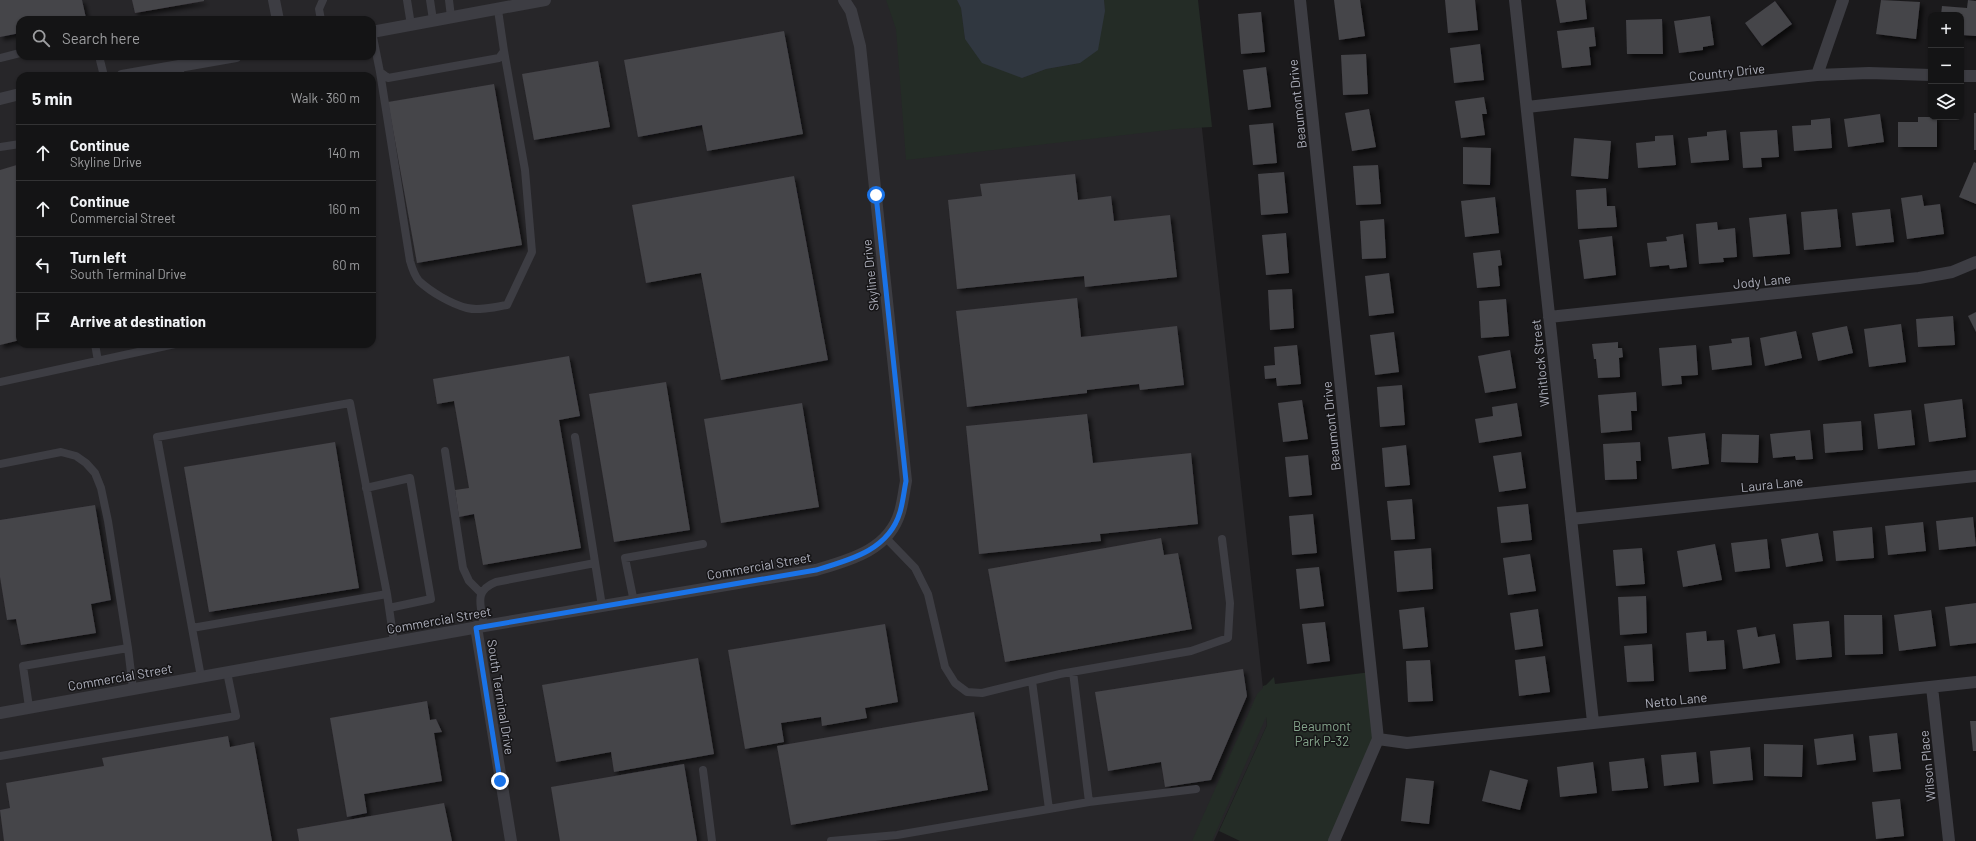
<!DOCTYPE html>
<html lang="en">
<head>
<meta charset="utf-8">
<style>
  body { margin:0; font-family:Barlow,sans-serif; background:#1d1d1e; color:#f1f3f6 }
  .controls { position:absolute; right:12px; top:12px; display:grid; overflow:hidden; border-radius:8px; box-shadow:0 1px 3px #0004 }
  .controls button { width:36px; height:36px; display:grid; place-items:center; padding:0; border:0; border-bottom:1px solid #333334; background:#141415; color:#f1f3f6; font:20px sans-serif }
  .stop { position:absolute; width:12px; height:12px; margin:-9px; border:3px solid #1a73e8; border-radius:50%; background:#fff }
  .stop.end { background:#1a73e8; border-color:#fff; box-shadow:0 1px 4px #0008 }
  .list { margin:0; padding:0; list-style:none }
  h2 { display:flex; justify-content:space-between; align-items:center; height:52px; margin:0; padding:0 16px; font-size:17px }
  h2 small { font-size:13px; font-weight:400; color:#9d9ea0 }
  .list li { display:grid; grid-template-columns:26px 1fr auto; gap:12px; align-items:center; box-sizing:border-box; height:56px; padding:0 16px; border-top:1px solid #333334 }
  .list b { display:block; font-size:15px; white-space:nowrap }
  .list p { margin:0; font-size:13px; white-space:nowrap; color:#9d9ea0 }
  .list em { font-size:13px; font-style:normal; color:#9d9ea0 }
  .icon { flex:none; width:22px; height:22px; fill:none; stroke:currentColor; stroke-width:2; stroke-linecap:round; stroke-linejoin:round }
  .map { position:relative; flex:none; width:1976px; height:841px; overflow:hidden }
  .search { position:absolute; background:#141415; box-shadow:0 1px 3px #0004; left:16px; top:16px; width:360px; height:44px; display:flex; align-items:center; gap:10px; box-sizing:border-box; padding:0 14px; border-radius:12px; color:#9d9ea0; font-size:15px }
  .panel { position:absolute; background:#141415; box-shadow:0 1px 3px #0004; left:16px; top:72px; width:360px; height:276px; border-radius:12px }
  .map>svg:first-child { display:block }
  .built { fill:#272629; fill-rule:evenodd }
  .green { fill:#242c26 }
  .water { fill:#303740 }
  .building { fill:#454449; filter:url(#shadow) }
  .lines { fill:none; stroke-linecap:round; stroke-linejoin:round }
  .service { stroke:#3d3d43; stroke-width:8 }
  .minor { stroke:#3d3d43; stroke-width:12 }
  .route { stroke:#1a73e8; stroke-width:5 }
  .labels { text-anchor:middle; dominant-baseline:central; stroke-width:3; stroke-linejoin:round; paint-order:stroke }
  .street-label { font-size:13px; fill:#adafbb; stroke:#161517 }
  .park-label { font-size:13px; fill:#85a58c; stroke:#161517 }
</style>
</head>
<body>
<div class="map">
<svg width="1976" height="841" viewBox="0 0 1976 841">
  <defs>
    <filter id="shadow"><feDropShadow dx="3.5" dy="3.5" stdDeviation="2" flood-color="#0009"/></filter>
  </defs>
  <rect width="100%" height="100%" fill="#1b1a1c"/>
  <!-- built -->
  <path class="built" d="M0 0H1188L1267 725 1214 841H0ZM20 20H372V56H20ZM20 76H372V344H20Z"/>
  <!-- green -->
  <path class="green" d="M886 0H957L961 8 965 39 1022 78 1046 69 1080 63 1105 11 1104 0H1198L1212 127 1177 129 906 160 896 29Z
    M1371 672 1378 739 1334 841H1240L1219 831 1267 725 1266 717 1212 841H1192L1257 694 1263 688V686L1266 685 1274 677 1275 684Z"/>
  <!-- water -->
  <path class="water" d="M957 0H1104L1105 11 1098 50 1080 63 1046 69 1022 78 982 63 965 39 961 8Z"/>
  <!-- building -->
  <path class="building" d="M0 0H82L86 18 77 20H20V33L0 37Z
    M132 0H204V1L135 13Z
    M1334 0H1360L1365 36 1339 40Z
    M1445 0H1475L1478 30 1448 33Z
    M1556 0H1585L1587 19 1560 23Z
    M1881 0 1920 2 1916 39 1876 34Z
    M1968 0 1976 1V36L1961 35V15H1941L1942 6 1967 8Z
    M1775 1 1792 24 1762 46 1745 23Z
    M1261 12 1265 52 1241 54 1238 14Z
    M1710 16 1714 45 1703 47V50L1679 53 1674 21Z
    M1662 19 1663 54H1627L1626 20Z
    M1594 27 1596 46 1589 47 1591 65 1562 68 1557 31Z
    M784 31 803 134 707 151 702 125 638 137 624 60Z
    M1480 44 1484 80 1454 83 1450 48Z
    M1366 54 1368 94 1343 95 1341 55Z
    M598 61 610 127 534 140 522 74Z
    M1266 67 1271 107 1248 110 1243 70Z
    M494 84 522 245 417 263 388 102Z
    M1484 97 1487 114H1482L1485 135 1461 138 1455 101Z
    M1369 109 1376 147 1352 151 1345 113Z
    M1974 113H1976V150H1974Z
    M1880 114 1884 142 1848 147 1844 119Z
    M1918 117H1937V147H1898V122H1918Z
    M1830 118 1832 148 1794 151 1792 126 1811 125V120Z
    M1273 123 1277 163 1253 165 1249 125Z
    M1726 130 1729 160 1691 163 1688 138 1707 136V132Z
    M1777 130 1779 157 1761 158 1762 167 1743 168 1740 132Z
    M1673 135 1676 165 1638 168 1636 143 1655 141V136Z
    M1574 138 1611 141 1608 179 1571 176Z
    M1463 147 1491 148 1490 185 1463 184Z
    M1974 162 1976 163V204L1959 197Z
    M20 164V340L0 345V170Z
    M1378 165 1381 204 1356 205 1353 166Z
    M1284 172 1288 213 1261 215 1258 174Z
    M1075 174 1078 200 1111 196 1114 221 1170 215 1177 277 1085 287 1084 276 957 289 948 200 982 196 980 184Z
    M794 176 828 360 721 380 701 273 646 283 632 205Z
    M1606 188 1607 206H1615L1617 227 1578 229 1576 190Z
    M1922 195 1924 206 1940 204 1944 234 1907 239 1901 198Z
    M1495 197 1499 233 1465 237 1461 201Z
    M1837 209 1841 247 1804 250 1801 212Z
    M1890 209 1894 242 1856 246 1852 213Z
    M1786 214 1790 254 1753 257 1749 218Z
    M1384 219 1386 258 1362 259 1360 221Z
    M1717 222 1718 230 1735 228 1737 257 1723 258 1724 262 1699 264 1696 224Z
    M1286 233 1289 273 1266 275 1262 235Z
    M1683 234 1687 267 1670 269 1669 265 1650 267 1647 243 1667 241 1666 237Z
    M1612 236 1616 275 1584 279 1579 240Z
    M1500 250 1502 265 1498 266 1500 286 1477 288 1473 253Z
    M1389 273 1394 313 1369 316 1365 276Z
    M1292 289 1294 328 1270 330 1268 290Z
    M1077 298 1081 337 1177 326 1184 385 1140 390 1139 384 1087 390V393L967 407 956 311Z
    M1506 299 1509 336 1481 338 1479 301Z
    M1976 312V332L1968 316Z
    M1953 316 1955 345 1918 347 1916 319Z
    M1901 324 1906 362 1869 367 1864 329Z
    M1847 326 1853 353 1818 361 1812 333Z
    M1796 331 1802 358 1765 366 1760 338Z
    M1394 332 1399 372 1375 375 1370 335Z
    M1749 337 1752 365 1712 370 1709 346 1732 343 1731 339Z
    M1618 342V348H1622L1623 357 1619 358 1620 377 1598 378 1596 359H1594L1592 344Z
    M1297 345 1301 384 1277 386 1276 378 1265 379 1264 366 1275 365 1274 347Z
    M1696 345 1698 375 1681 376 1682 384 1662 386 1659 348Z
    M1510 350 1516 388 1485 393 1478 356Z
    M569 356 580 416 559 420 581 548 483 565 474 514 459 517 455 490 469 488 454 401 437 404 433 379Z
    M666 382 690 530 614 542 589 394Z
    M1402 385 1405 425 1380 427 1377 387Z
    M1636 392 1637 411H1631L1632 430 1601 433 1598 395Z
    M1962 399 1966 437 1929 442 1924 404Z
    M1302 400 1308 439 1283 442 1278 403Z
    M802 403 819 507 721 523 704 419Z
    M1517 403 1522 436 1479 443 1475 419 1493 416 1492 407Z
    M1911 410 1915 445 1878 449 1874 414Z
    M1087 414 1093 463 1191 453 1198 524 1100 534 1101 541 979 554 966 426Z
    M1861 421 1863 450 1825 453 1823 424Z
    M1810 430 1813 459 1796 460 1795 456 1773 458 1770 434Z
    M1705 433 1709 464 1672 469 1668 437Z
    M1722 434 1759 435 1758 463 1721 462Z
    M335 442 359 588 209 612 184 467Z
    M1640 442 1641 461H1636L1637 479 1605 480 1603 444Z
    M1406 445 1410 485 1385 487 1382 448Z
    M1521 452 1526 488 1499 492 1493 456Z
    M1308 455 1312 495 1289 497 1285 457Z
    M1412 499 1415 539 1391 540 1387 501Z
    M1528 504 1532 540 1501 543 1497 507Z
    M95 505 111 600 91 604 96 633 21 645 16 619 7 620 0 577V520Z
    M1313 514 1317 553 1292 555 1289 516Z
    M1973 517 1976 546 1939 550 1936 521Z
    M1923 522 1926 551 1888 555 1885 526Z
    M1872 527 1874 558 1836 561 1833 531Z
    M1818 533 1823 561 1786 567 1781 539Z
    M1161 538 1164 555 1178 553 1192 629 1005 662 988 569Z
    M1767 539 1770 568 1735 572 1731 543Z
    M1715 544 1722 580 1683 587 1677 551Z
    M1431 548 1433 589 1397 592 1394 551Z
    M1642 548 1645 584 1616 586 1613 550Z
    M1530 554 1536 591 1508 595 1503 558Z
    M1319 567 1324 606 1300 609 1296 569Z
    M1646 596 1647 633 1620 635 1618 597Z
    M1976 603V643L1950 646 1945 607Z
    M1424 607 1428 647 1403 649 1399 610Z
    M1538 609 1543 646 1515 650 1510 613Z
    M1931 610 1936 646 1899 651 1894 615Z
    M1844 615H1882L1883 654 1845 655Z
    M1829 621 1832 657 1796 660 1793 624Z
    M1325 622 1330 661 1307 664 1302 624Z
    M885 624 898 702 865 708 867 718 822 726 821 717 781 723 784 742 745 749 728 650Z
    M1756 627 1758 637 1775 634 1780 663 1743 669 1737 630Z
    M1706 631 1707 641 1724 640 1726 669 1689 672 1686 633Z
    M1652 644 1654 681 1627 682 1624 646Z
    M1545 656 1550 692 1519 696 1515 660Z
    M698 658 714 754 614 772 611 752 556 762 542 685Z
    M1430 660 1433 701 1408 702 1406 661Z
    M1243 669 1247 696 1211 780 1165 787 1161 762 1108 771 1095 692Z
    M427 701 430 720 436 719 442 732 434 733 442 781 364 794 367 813 347 817 330 718Z
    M974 712 988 790 791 825 777 746Z
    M1970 721H1976V751H1973Z
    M1897 733 1901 769 1873 772 1869 736Z
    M1853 734 1856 760 1817 765 1814 739Z
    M228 736 230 747 254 742 272 841H4L0 810 10 808 6 783 104 766 102 758Z
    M1764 744 1803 745 1802 777 1764 776Z
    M1750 747 1753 780 1713 784 1710 751Z
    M1696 752 1699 782 1664 786 1661 755Z
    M1644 758 1648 788 1612 791 1609 762Z
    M1593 762 1597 793 1560 797 1557 767Z
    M684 764 697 841H560L551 787Z
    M1490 770 1528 780 1520 810 1482 801Z
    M1406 778 1434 781 1429 824 1401 821Z
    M1900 799 1904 836 1876 839 1872 802Z
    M444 803 452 841H299L297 829Z"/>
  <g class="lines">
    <!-- service -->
    <path class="service" d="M407 0 411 25
      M430 0 433 20
      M449 0 451 17
      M321 20 319 9 323 0
      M372 32 380 72 388 78 499 58 504 51 498 10
      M99 56 104 76
      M0 58 20 53
      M179 67 181 76
      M380 72 410 261C412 268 414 275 419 281 431 292 451 304 467 308 480 311 494 307 507 305L532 252 525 170 504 51
      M0 147 20 144
      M95 344 98 361
      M0 382 175 344
      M575 437 602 606
      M445 451 463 568 469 581 481 593
      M0 464 61 452 76 456 86 463 95 473 101 488 108 521 128 648
      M366 488 410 478 431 599 389 608
      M885 537 915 568 928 594 945 667 955 683 967 692 982 693 1060 674 1191 651 1228 638 1230 603 1222 539
      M634 602 625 558 703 544
      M484 626C481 605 473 591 496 582L595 563
      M192 628 387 594
      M1073 672 1089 802
      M201 677 157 437 350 403 387 594 394 642
      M29 707 23 666 128 648 133 689
      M0 756 236 716 227 672
      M703 770 712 841
      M1049 809 1089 802 1196 789
      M831 841 897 835 1049 809 1032 681"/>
    <!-- minor -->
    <path class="minor" d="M274 0 278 20
      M1300 0 1378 739 1334 841
      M1515 0 1593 722
      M372 32 545 0
      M1817 75 1843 0
      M122 76 236 56
      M1961 76H1976
      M0 99 20 94
      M1527 107 1817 75 1869 73 1931 75
      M1549 317 1919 278 1952 272 1976 262
      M1571 519 1976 476
      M476 627 511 841
      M1932 687 1949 841
      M0 713 484 626 816 570C850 560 889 550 900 512 903 502 904 491 906 481L860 46 851 11 844 0
      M1378 739 1407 743 1976 682"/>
  </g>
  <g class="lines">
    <!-- route -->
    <path class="route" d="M500 781 476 628 816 570C850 560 889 550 900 512 903 502 904 491 906 481L876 195"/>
  </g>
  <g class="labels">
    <!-- street labels -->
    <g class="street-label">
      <text transform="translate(1727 72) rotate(-6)">Country Drive</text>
      <text transform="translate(1297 104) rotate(-96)">Beaumont Drive</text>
      <text transform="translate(870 275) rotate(-96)">Skyline Drive</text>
      <text transform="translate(1762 281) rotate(-6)">Jody Lane</text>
      <text transform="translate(1540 363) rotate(-96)">Whitlock Street</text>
      <text transform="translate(1331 426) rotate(-96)">Beaumont Drive</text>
      <text transform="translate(1772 484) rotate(-6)">Laura Lane</text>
      <text transform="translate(759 566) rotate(-10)">Commercial Street</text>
      <text transform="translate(439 620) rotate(-10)">Commercial Street</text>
      <text transform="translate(120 677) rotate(-10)">Commercial Street</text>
      <text transform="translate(501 697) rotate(81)">South Terminal Drive</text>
      <text transform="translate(1676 700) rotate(-6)">Netto Lane</text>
      <text transform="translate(1927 766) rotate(-96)">Wilson Place</text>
    </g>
    <!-- park labels -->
    <g class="park-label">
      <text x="1322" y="726">Beaumont<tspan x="1322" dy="15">Park P-32</tspan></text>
    </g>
  </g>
</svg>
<div class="controls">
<button>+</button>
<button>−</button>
<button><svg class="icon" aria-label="layers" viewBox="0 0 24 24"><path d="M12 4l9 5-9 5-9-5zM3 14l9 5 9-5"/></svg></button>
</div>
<div class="stop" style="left:876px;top:195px"></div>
<div class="stop end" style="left:500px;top:781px"></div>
<div class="search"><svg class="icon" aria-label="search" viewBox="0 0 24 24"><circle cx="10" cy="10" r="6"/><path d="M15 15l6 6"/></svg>Search here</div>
<section class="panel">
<h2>5 min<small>Walk · 360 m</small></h2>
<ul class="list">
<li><svg class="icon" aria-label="ahead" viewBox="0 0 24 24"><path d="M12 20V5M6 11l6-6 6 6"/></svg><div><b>Continue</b><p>Skyline Drive</p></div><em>140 m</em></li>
<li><svg class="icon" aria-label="ahead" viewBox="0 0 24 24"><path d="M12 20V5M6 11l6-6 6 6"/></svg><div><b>Continue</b><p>Commercial Street</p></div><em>160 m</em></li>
<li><svg class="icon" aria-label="left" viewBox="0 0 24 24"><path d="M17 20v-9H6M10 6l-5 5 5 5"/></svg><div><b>Turn left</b><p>South Terminal Drive</p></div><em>60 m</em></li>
<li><svg class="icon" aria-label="arrive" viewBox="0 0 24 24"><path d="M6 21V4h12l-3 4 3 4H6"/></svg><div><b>Arrive at destination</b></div></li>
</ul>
</section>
</div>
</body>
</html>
